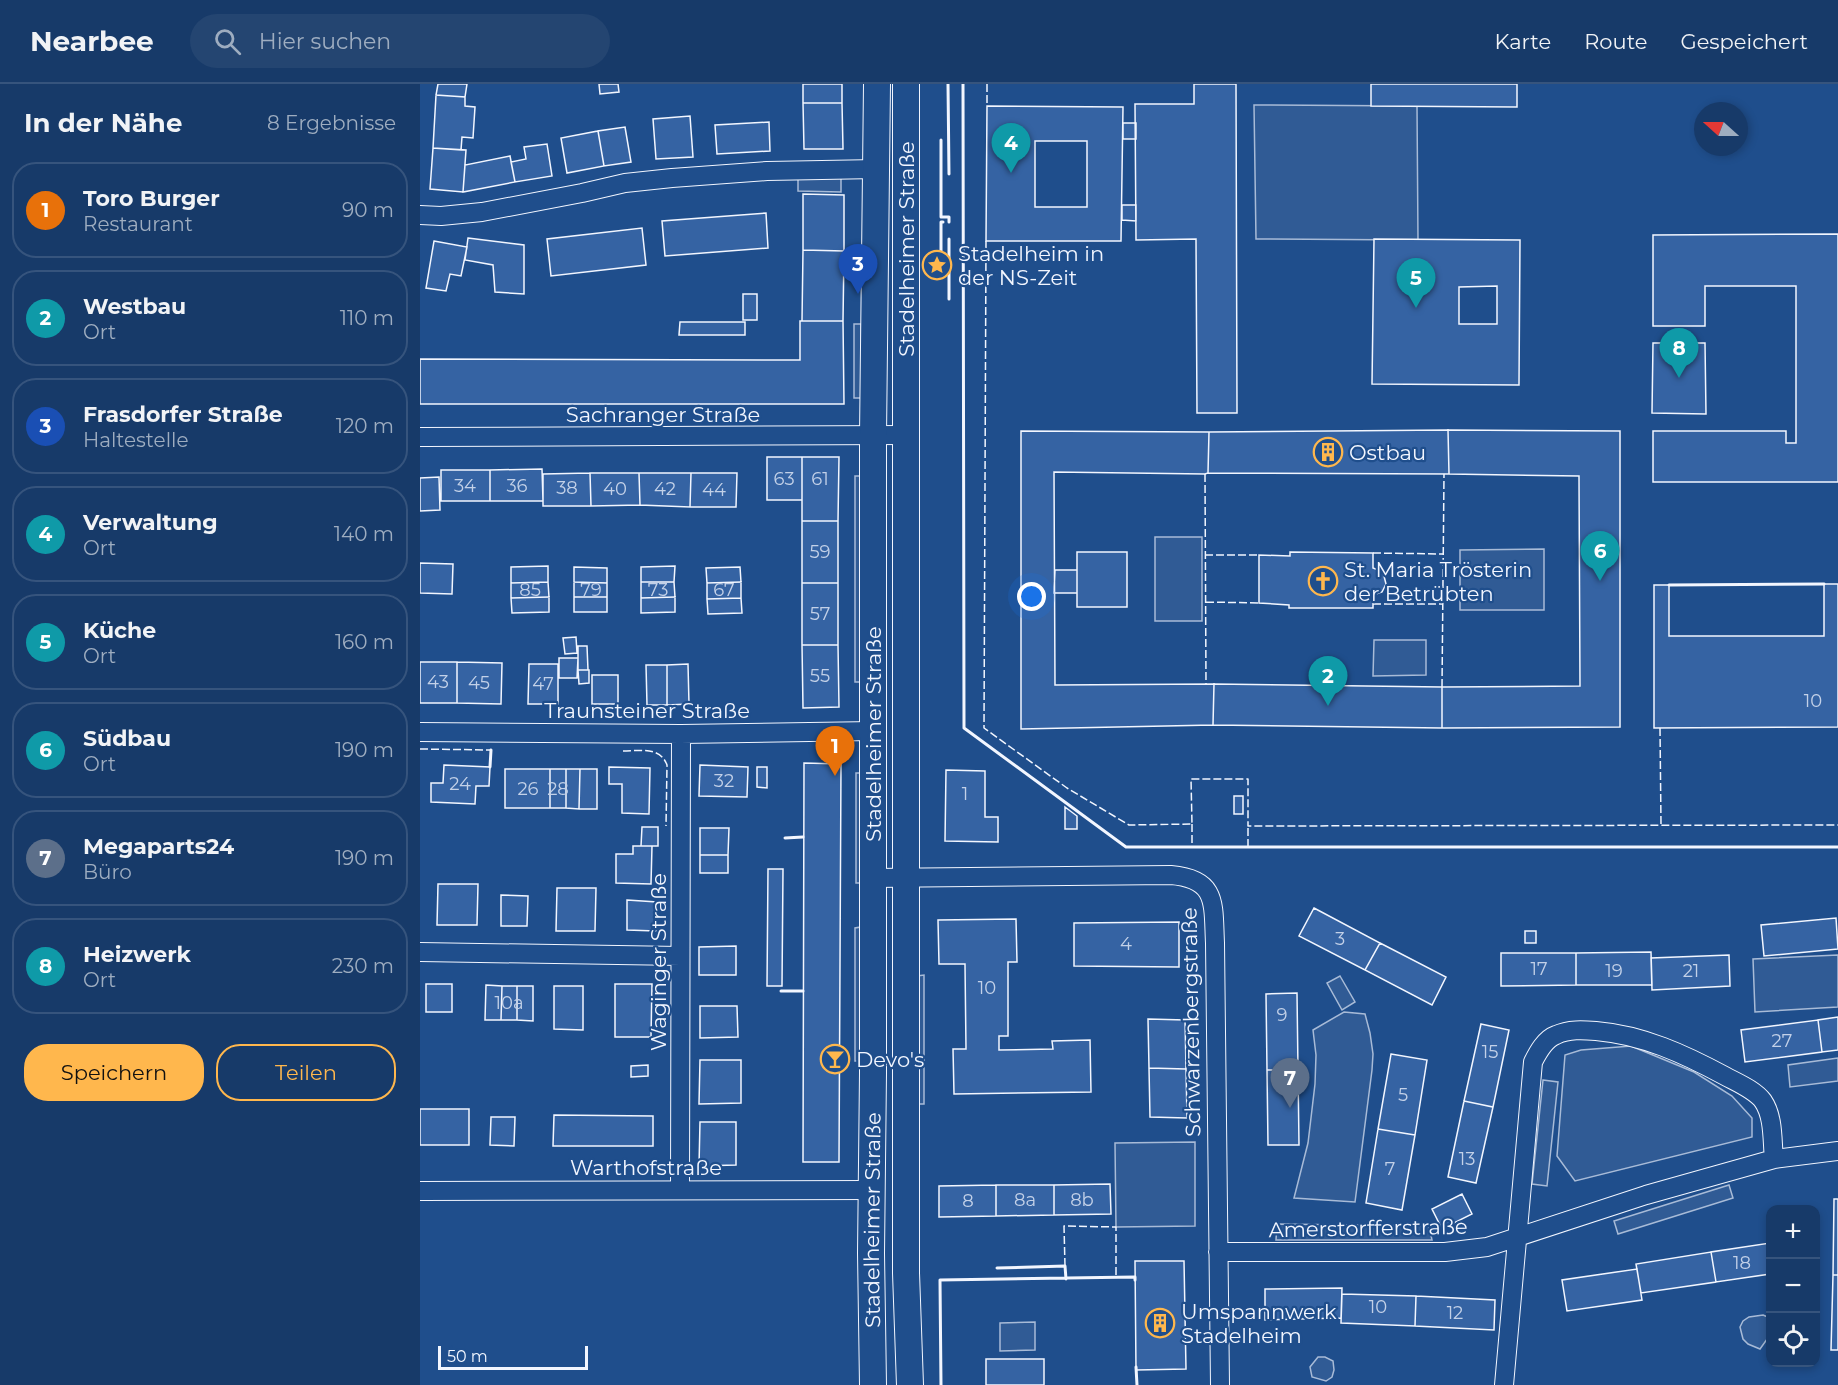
<!DOCTYPE html>
<html lang="de">
<head>
<meta charset="utf-8">
<style>
  body { margin:0; font-family:Montserrat,sans-serif; background:#244571; color:#f1f3f6 }
  .controls { position:absolute; right:18px; bottom:18px; display:grid; overflow:hidden; border-radius:12px; box-shadow:0 3px 9px #0003 }
  .controls button { width:54px; height:54px; display:grid; place-items:center; padding:0; border:0; border-bottom:2px solid #36547d; background:#173a69; color:#f1f3f6; font:30px sans-serif }
  .compass { position:absolute; left:1274px; top:18px; width:54px; height:54px; border-radius:50%; background:#173a69; box-shadow:0 3px 9px #0003; rotate:291deg }
  .scale { position:absolute; left:18px; bottom:15px; width:150px; box-sizing:border-box; padding-left:6px; border:3px solid #f2f6ff; border-top:0; font-size:16px; line-height:21px; white-space:nowrap; color:#f2f6ff; -webkit-text-stroke:4px #1f4e8c; paint-order:stroke }
  .you { position:absolute; left:612px; top:513px; width:21px; height:21px; margin:-15px; border:4px solid #fff; border-radius:50%; background:#1a73e8; box-shadow:0 0 0 9px #1a73e833 }
  .badge { display:grid; place-items:center; width:39px; height:39px; border-radius:50%; background:#ffb74d; color:#fff; font-size:20px; font-weight:700 }
  .pin { position:absolute; translate:-50% -50px; filter:drop-shadow(0 2px 3px #0008) }
  .pin::after { content:''; position:absolute; top:32px; width:21px; height:18px; background:inherit; clip-path:polygon(0 0,100% 0,50% 100%) }
  .list { margin:0; padding:0; list-style:none }
  h2 { display:flex; justify-content:space-between; align-items:center; height:78px; margin:0; padding:0 24px; font-size:26px }
  h2 small { font-size:20px; font-weight:400; color:#9eadc0 }
  .list li { display:grid; grid-template-columns:39px 1fr auto; gap:18px; align-items:center; box-sizing:border-box; height:96px; margin:0 12px 12px; padding:0 12px; border:2px solid #36547d; border-radius:24px }
  .list b { display:block; font-size:22px; white-space:nowrap }
  .list p { margin:0; font-size:20px; white-space:nowrap; color:#9eadc0 }
  .list em { font-size:20px; font-style:normal; color:#9eadc0 }
  .actions { display:flex; gap:12px; padding:18px 24px }
  .actions a { flex:1; padding:14px 0; border:2px solid #ffb74d; border-radius:24px; text-align:center; font-size:21px; color:#ffb74d }
  .actions .main { background:#ffb74d; color:#111 }
  .icon { flex:none; width:33px; height:33px; fill:none; stroke:currentColor; stroke-width:2; stroke-linecap:round; stroke-linejoin:round }
  .map { position:relative; flex:none; width:1418px; height:1301px; overflow:hidden }
  header { display:flex; align-items:center; gap:36px; box-sizing:border-box; height:84px; padding:0 30px; background:#173a69; border-bottom:2px solid #36547d }
  header strong { font-size:28px }
  nav { display:flex; gap:33px; margin-inline-start:auto; font-size:21px }
  .search { width:420px; height:54px; background:#244571; display:flex; align-items:center; gap:15px; box-sizing:border-box; padding:0 21px; border-radius:33px; color:#9eadc0; font-size:22px }
  main { display:flex }
  aside { flex:1; background:#173a69 }
  .map>svg:first-child { display:block }
  .built { fill:#305b95; stroke:#a8bbd7; stroke-width:1.5 }
  .building { fill:#3563a3; stroke:#f2f6ff; stroke-width:1.5; fill-rule:evenodd }
  .lines { fill:none; stroke-linecap:round; stroke-linejoin:round }
  .street-casing { stroke:#f2f6ff; stroke-width:20 }
  .secondary-casing { stroke:#f2f6ff; stroke-width:28 }
  .street { stroke:#1f4e8c; stroke-width:18 }
  .secondary { stroke:#1f4e8c; stroke-width:26 }
  .fence { stroke:#f2f6ff; stroke-width:1.5; stroke-dasharray:8 3; stroke-linecap:butt }
  .wall { stroke:#f2f6ff; stroke-width:3 }
  .labels { text-anchor:middle; dominant-baseline:central; stroke-width:4.5; stroke-linejoin:round; paint-order:stroke }
  .number-label { font-size:18px; fill:#c3d1e8 }
  .street-label { font-size:21px; fill:#f2f6ff; stroke:#1f4e8c }
  .poi-label { font-size:21px; fill:#f2f6ff; stroke:#1f4e8c; text-anchor:start }
</style>
</head>
<body>
<header>
<strong>Nearbee</strong>
<div class="search"><svg class="icon" aria-label="search" viewBox="0 0 24 24"><circle cx="10" cy="10" r="6"/><path d="M15 15l6 6"/></svg>Hier suchen</div>
<nav><a>Karte</a><a>Route</a><a>Gespeichert</a></nav>
</header>
<main>
<aside>
<h2>In der Nähe<small>8 Ergebnisse</small></h2>
<ul class="list">
<li><span class="badge" style="background:#e8710a">1</span><div><b>Toro Burger</b><p>Restaurant</p></div><em>90 m</em></li>
<li><span class="badge" style="background:#0f9aa8">2</span><div><b>Westbau</b><p>Ort</p></div><em>110 m</em></li>
<li><span class="badge" style="background:#1a4fb4">3</span><div><b>Frasdorfer Straße</b><p>Haltestelle</p></div><em>120 m</em></li>
<li><span class="badge" style="background:#0f9aa8">4</span><div><b>Verwaltung</b><p>Ort</p></div><em>140 m</em></li>
<li><span class="badge" style="background:#0f9aa8">5</span><div><b>Küche</b><p>Ort</p></div><em>160 m</em></li>
<li><span class="badge" style="background:#0f9aa8">6</span><div><b>Südbau</b><p>Ort</p></div><em>190 m</em></li>
<li><span class="badge" style="background:#5c6f8a">7</span><div><b>Megaparts24</b><p>Büro</p></div><em>190 m</em></li>
<li><span class="badge" style="background:#0f9aa8">8</span><div><b>Heizwerk</b><p>Ort</p></div><em>230 m</em></li>
</ul>
<div class="actions"><a class="main">Speichern</a><a>Teilen</a></div>
</aside>
<div class="map">
<svg width="1418" height="1301" viewBox="0 0 1418 1301">
  <rect width="100%" height="100%" fill="#1f4e8c"/>
  <!-- built -->
  <path class="built" d="M834 21 997 22 998 156 836 155Z
    M378 91 421 92V108L378 107Z
    M434 240H441V314H434Z
    M435 392H441L442 598H435Z
    M735 453H782V537H735Z
    M1124 465V526H1040V466Z
    M954 556H1006V591L953 592Z
    M436 689H443V799H436Z
    M441 843 442 977H435V844Z
    M1418 871V923L1335 928 1333 875Z
    M504 891V1020H498L497 892Z
    M920 892 935 918 922 926 907 899Z
    M924 928 945 930 950 949 953 970 952 986 935 1118 874 1114 888 1059 895 1000 896 971 893 946Z
    M1211 962 1274 988 1312 1012 1332 1034V1053L1155 1097 1137 1072 1145 971 1161 966Z
    M1418 974V997L1370 1003 1368 981Z
    M1123 996 1138 998 1127 1102 1112 1100Z
    M775 1058V1142L696 1143 695 1059Z
    M1309 1101 1313 1114 1198 1150 1194 1137Z
    M857 1140 1009 1142 1012 1156H856Z
    M1343 1231 1350 1234V1251L1340 1265 1328 1260 1323 1255 1320 1243 1323 1237 1329 1233Z
    M615 1238V1266L580 1267V1239Z
    M898 1273H905L913 1277 914 1286 912 1293 906 1297 892 1293 890 1283Z"/>
  <!-- building -->
  <path class="building" d="M18 0H47L45 13 16 11Z
    M179 0H198L199 8 180 10Z
    M383 0H422V19H383Z
    M774 0H816L817 329H777L776 155 716 156 715 20H774Z
    M951 0H1097V23L951 22Z
    M16 11 45 13V22L55 23 53 54 42 53 41 66 13 64Z
    M383 19H422L423 65H384Z
    M567 22 703 23 701 157H566ZM615 57H667V123H615Z
    M270 32 273 73 236 75 233 35Z
    M349 38 350 67 297 70 295 41Z
    M703 39H716V55H703Z
    M205 43 211 78 184 82 178 47Z
    M178 47 184 82 147 89 141 54Z
    M127 60 132 92 95 98 91 78 106 75 104 63Z
    M13 64 46 66 43 108 10 105Z
    M90 72 95 98 43 108 45 81Z
    M383 110 424 111V167L383 166Z
    M702 121H716V137L702 136Z
    M346 129 348 164 245 172 242 137Z
    M222 144 226 181 131 192 127 155Z
    M1418 150V398H1233V347H1366V359H1376V202H1285V242H1233V151Z
    M48 154 104 161V210L75 208 73 181 45 176Z
    M954 155 1100 156 1099 301 952 300ZM1077 202V240H1039V203Z
    M14 157 47 163 41 192 30 190 26 207 6 204Z
    M383 166 424 167 423 237H382Z
    M323 210H337V236H323Z
    M380 237H423L424 320H0V275L380 276Z
    M260 238H325V251H259Z
    M1233 259H1285L1286 330 1232 329Z
    M1028 346 1200 347V643L1022 644V603L1160 602 1159 392 1029 390Z
    M1028 346 1029 390 788 389 789 348Z
    M601 347 789 348 788 389 785 390 634 388 635 601 794 600 793 641 601 645Z
    M347 373H382V416H347Z
    M382 373H419L418 437H382Z
    M122 385 123 417H70V386Z
    M21 386H70V417H21Z
    M170 389 171 422H123V390Z
    M170 389H219L220 421 171 422Z
    M219 389H271L270 423 220 421Z
    M271 389H317L316 423H270Z
    M19 393 20 426 0 427V394Z
    M382 437H418V499H382Z
    M657 468H707V523H657Z
    M870 468 953 469V484L963 488 966 500 962 508 953 511V524H869V521L839 519V471L870 472Z
    M0 479 33 480 32 510 0 509Z
    M128 482V498L91 499V483Z
    M255 482 254 498H221V483Z
    M154 483 187 484V499L154 498Z
    M320 483 321 498 287 499 286 484Z
    M635 486H657V509H634Z
    M128 498 129 513 91 514V499Z
    M154 498 187 499V513H154Z
    M221 498H254L255 513 221 514Z
    M321 498V514L287 515V499Z
    M382 499H418V561H382Z
    M1404 500H1418V643L1234 644V501H1249V552H1404Z
    M129 513V528L92 529 91 514Z
    M154 513H187V528H154Z
    M255 513V528L221 529V514Z
    M321 514 322 529 288 530 287 515Z
    M156 553 157 569 145 570 143 554Z
    M382 561H418L419 623 383 624Z
    M158 562H167L168 586H158Z
    M139 574H158L157 594H139Z
    M0 578H37V619H0Z
    M37 578 82 579 81 620 37 619Z
    M109 580H138V620H108Z
    M268 580 269 620 247 621V581Z
    M226 581H247V621H227Z
    M158 586H169V599L159 600Z
    M172 591H198V620H172Z
    M794 600 1022 603V644L793 641Z
    M384 679 421 680 419 1078H383Z
    M24 681 70 683 69 702H56L55 720 11 718V699H23Z
    M280 681 328 683 327 713 279 712Z
    M189 683 230 684 229 730 202 729V700H189Z
    M337 683H347V704L337 703Z
    M85 685H130V724H85Z
    M130 685H146V724H130Z
    M146 685H160L159 725 146 724Z
    M160 685H177V725H159Z
    M526 686 565 687V733H578V758L525 757Z
    M814 712H823V730H814Z
    M645 723 657 732V745H645Z
    M222 743H238V762H221Z
    M280 744H309L308 771H280Z
    M213 762H232L231 800 196 799V770H213Z
    M280 771H308V789H280Z
    M348 785H363L362 902H347Z
    M18 800H58L57 841H17Z
    M137 804H176L175 847H136Z
    M81 811 108 812 107 842H81Z
    M207 816 237 818 236 847 207 846Z
    M894 824 960 859 945 886 879 852Z
    M1416 834 1418 865 1344 872 1341 841Z
    M596 835 597 878H588V952H579V966L633 965 632 957 670 956 671 1008 534 1010 533 965H546L545 880H519L518 836Z
    M759 838V883L654 882V839Z
    M1105 847H1116V859H1105Z
    M960 859 1026 893 1012 921 945 886Z
    M316 862V891H279V863Z
    M1231 868 1232 901H1156V869Z
    M1081 869H1156V901L1081 902Z
    M1309 871 1310 902 1232 906 1231 874Z
    M6 900H32V928H6Z
    M195 900H232L231 953H195Z
    M66 901 82 902 81 936H65Z
    M82 902H97V936H81Z
    M97 902H113V937L97 936Z
    M134 902H163V946L134 945Z
    M877 909 878 986H847L846 910Z
    M280 922H317L318 953 280 954Z
    M1418 933V966L1402 968 1398 936Z
    M728 935 765 936 766 985 729 984Z
    M1398 936 1402 968 1325 978 1321 946Z
    M1061 940 1089 946 1073 1023 1044 1017Z
    M971 970 1007 976 995 1051 958 1045Z
    M280 976H321V1019L279 1020Z
    M228 981V992L211 993V982Z
    M729 984 766 985 767 1034 730 1033Z
    M847 986H878L879 1061H848Z
    M1044 1017 1073 1023 1056 1099 1028 1093Z
    M0 1025H49V1061H0Z
    M134 1031 233 1032V1062H133Z
    M71 1033H95L94 1062 70 1061Z
    M280 1038H316V1081L279 1082Z
    M958 1045 995 1051 982 1126 946 1119Z
    M690 1100 691 1130 634 1131V1101Z
    M576 1101V1132L519 1133V1102Z
    M576 1101H634V1131L576 1132Z
    M1042 1110 1052 1130 1022 1145 1012 1125Z
    M1414 1115H1418V1191H1413Z
    M1350 1159V1190L1296 1198 1291 1168Z
    M1291 1168 1296 1198 1221 1209 1216 1180Z
    M715 1177H764L766 1285 716 1286Z
    M1217 1185 1222 1216 1147 1227 1142 1196Z
    M1413 1191H1418V1266H1411Z
    M922 1204 921 1234 845 1236V1205Z
    M922 1210 996 1212 995 1242 921 1239Z
    M996 1212 1075 1216 1074 1246 995 1242Z
    M566 1275H624V1301H566Z"/>
  <g class="lines">
    <!-- street casing -->
    <g class="street-casing">
      <path id="street" d="M0 131 21 132 62 128 162 109 205 99 252 94 347 87 457 85
        M0 353 486 351
        M0 648 261 650 453 647
        M453 794 751 791C798 795 793 820 795 859L800 1301
        M0 868 260 872
        M260 1105 261 650
        M0 1107 452 1106
        M798 1168H1025L1067 1163 1226 1111 1354 1075 1418 1067
        M1084 1301 1113 978C1118 968 1125 955 1136 951 1149 945 1163 946 1176 947 1223 951 1264 970 1305 992 1318 999 1335 1006 1343 1017 1354 1033 1352 1057 1354 1075"/>
    </g>
    <!-- secondary casing -->
    <g class="secondary-casing">
      <g id="secondary">
        <path d="M486 0V1189L490 1301"/>
        <path id="s1" d="M453 1301 451 1169 453 989V351L457 0"/>
      </g>
    </g>
    <!-- street -->
    <use href="#street" class="street"/>
    <!-- secondary -->
    <use href="#secondary" class="secondary"/>
    <!-- fence -->
    <path class="fence" d="M567 0V22
      M566 157 564 644 647 704 709 741 772 740 771 695H828V742L1418 741
      M785 390 786 600
      M953 469 1024 470
      M785 471H839
      M786 518 839 519
      M953 520H1023
      M1022 603 1024 390
      M1240 644 1241 741
      M0 665 71 666
      M203 667C220 667 240 662 247 681L246 742
      M772 740V763
      M828 763V742
      M645 1182 644 1142 696 1143V1194"/>
    <!-- wall -->
    <path class="wall" d="M528 0 529 90
      M543 0 544 644 706 763H1418
      M521 56V133H529V138
      M529 155V215
      M521 188V138H523
      M1249 501 1404 500
      M70 683 71 666
      M365 754 383 753
      M361 907H383
      M577 1184 645 1182 646 1195
      M716 1283 717 1301
      M521 1301 520 1196 715 1193V1196"/>
  </g>
  <!-- icons -->
  <defs>
    <g id="sight-ring" transform="scale(1.5)"><circle r="9.5" fill="#1f4e8c" stroke="#ffb74d" stroke-width="1.5"/><path d="M0-6L1.8-2.2L6-1.7L2.9 1.2L3.7 5.4L0 3.3L-3.7 5.4L-2.9 1.2L-6-1.7L-1.8-2.2Z" fill="#ffb74d"/></g>
    <g id="building-ring" transform="scale(1.5)"><circle r="9.5" fill="#1f4e8c" stroke="#ffb74d" stroke-width="1.5"/><path d="M-4-6H4V6H1V3H-1V6H-4ZM-2.5-4.3h1.7v1.8h-1.7ZM.8-4.3h1.7v1.8H.8ZM-2.5-1h1.7V.8h-1.7ZM.8-1h1.7V.8H.8Z" fill="#ffb74d"/></g>
    <g id="church-ring" transform="scale(1.5)"><circle r="9.5" fill="#1f4e8c" stroke="#ffb74d" stroke-width="1.5"/><path d="M-1.2-6h2.4v3.5h3.3v2.4h-3.3V6h-2.4V-.1h-3.3v-2.4h3.3Z" fill="#ffb74d"/></g>
    <g id="bar-ring" transform="scale(1.5)"><circle r="9.5" fill="#1f4e8c" stroke="#ffb74d" stroke-width="1.5"/><path d="M-6-5H6L.8 .8V4.5H3.5V6h-7V4.5H-.8V.8Z" fill="#ffb74d"/></g>
  </defs>
  <g fill-rule="evenodd">
    <use href="#sight-ring" x="517" y="181"/>
    <use href="#building-ring" x="908" y="368"/>
    <use href="#church-ring" x="903" y="497"/>
    <use href="#bar-ring" x="415" y="975"/>
    <use href="#building-ring" x="740" y="1239"/>
  </g>
  <g class="labels">
    <!-- number labels -->
    <g class="number-label">
      <text x="364" y="395">63</text>
      <text x="400" y="395">61</text>
      <text x="45" y="402">34</text>
      <text x="97" y="402">36</text>
      <text x="147" y="404">38</text>
      <text x="195" y="405">40</text>
      <text x="245" y="405">42</text>
      <text x="294" y="406">44</text>
      <text x="400" y="468">59</text>
      <text x="110" y="506">85</text>
      <text x="171" y="506">79</text>
      <text x="238" y="506">73</text>
      <text x="304" y="506">67</text>
      <text x="400" y="530">57</text>
      <text x="400" y="592">55</text>
      <text x="18" y="598">43</text>
      <text x="59" y="599">45</text>
      <text x="123" y="600">47</text>
      <text x="1393" y="617">10</text>
      <text x="304" y="697">32</text>
      <text x="40" y="700">24</text>
      <text x="108" y="705">26</text>
      <text x="138" y="705">28</text>
      <text x="545" y="710">1</text>
      <text x="920" y="855">3</text>
      <text x="706" y="860">4</text>
      <text x="1119" y="885">17</text>
      <text x="1194" y="887">19</text>
      <text x="1271" y="887">21</text>
      <text x="567" y="904">10</text>
      <text x="89" y="919">10a</text>
      <text x="862" y="931">9</text>
      <text x="1362" y="957">27</text>
      <text x="1070" y="968">15</text>
      <text x="983" y="1011">5</text>
      <text x="1047" y="1075">13</text>
      <text x="970" y="1085">7</text>
      <text x="605" y="1116">8a</text>
      <text x="662" y="1116">8b</text>
      <text x="548" y="1117">8</text>
      <text x="1322" y="1179">18</text>
      <text x="958" y="1223">10</text>
      <text x="1035" y="1229">12</text>
    </g>
    <!-- street labels -->
    <g class="street-label">
      <text transform="translate(486 165) rotate(-90)">Stadelheimer Straße</text>
      <text x="243" y="330">Sachranger Straße</text>
      <text x="227" y="626">Traunsteiner Straße</text>
      <text transform="translate(453 650) rotate(-90)">Stadelheimer Straße</text>
      <text transform="translate(238 878) rotate(-90)">Waginger Straße</text>
      <text transform="translate(771 938) rotate(-91)">Schwarzenbergstraße</text>
      <text x="226" y="1083">Warthofstraße</text>
      <text stroke="none"><textPath href="#s1" startOffset="165">Stadelheimer Straße</textPath></text>
      <text transform="translate(948 1144) rotate(-1)">Amerstorfferstraße</text>
    </g>
    <!-- poi labels -->
    <g class="poi-label">
      <text x="538" y="169">Stadelheim in<tspan x="538" dy="24">der NS-Zeit</tspan></text>
      <text x="929" y="368">Ostbau</text>
      <text x="924" y="485">St. Maria Trösterin<tspan x="924" dy="24">der Betrübten</tspan></text>
      <text x="436" y="975">Devo's</text>
      <text x="761" y="1227">Umspannwerk<tspan x="761" dy="24">Stadelheim</tspan></text>
    </g>
  </g>
</svg>
<div class="controls">
<button>+</button>
<button>−</button>
<button><svg class="icon" aria-label="locate" viewBox="0 0 24 24"><circle cx="12" cy="12" r="6"/><path d="M12 2v4M12 18v4M2 12h4M18 12h4"/></svg></button>
</div>
<svg class="compass" viewBox="-18 -18 36 36"><path d="M0-13l5 13h-10z" fill="#e53935"/><path d="M0 13l5-13h-10z" fill="#9eadc0"/></svg>
<div class="scale">50 m</div>
<div class="you"></div>
<div class="pin badge" style="left:415px;top:692px;background:#e8710a">1</div>
<div class="pin badge" style="left:908px;top:622px;background:#0f9aa8">2</div>
<div class="pin badge" style="left:438px;top:210px;background:#1a4fb4">3</div>
<div class="pin badge" style="left:591px;top:89px;background:#0f9aa8">4</div>
<div class="pin badge" style="left:996px;top:224px;background:#0f9aa8">5</div>
<div class="pin badge" style="left:1180px;top:497px;background:#0f9aa8">6</div>
<div class="pin badge" style="left:870px;top:1024px;background:#5c6f8a">7</div>
<div class="pin badge" style="left:1259px;top:294px;background:#0f9aa8">8</div>
</div>
</main>
</body>
</html>
